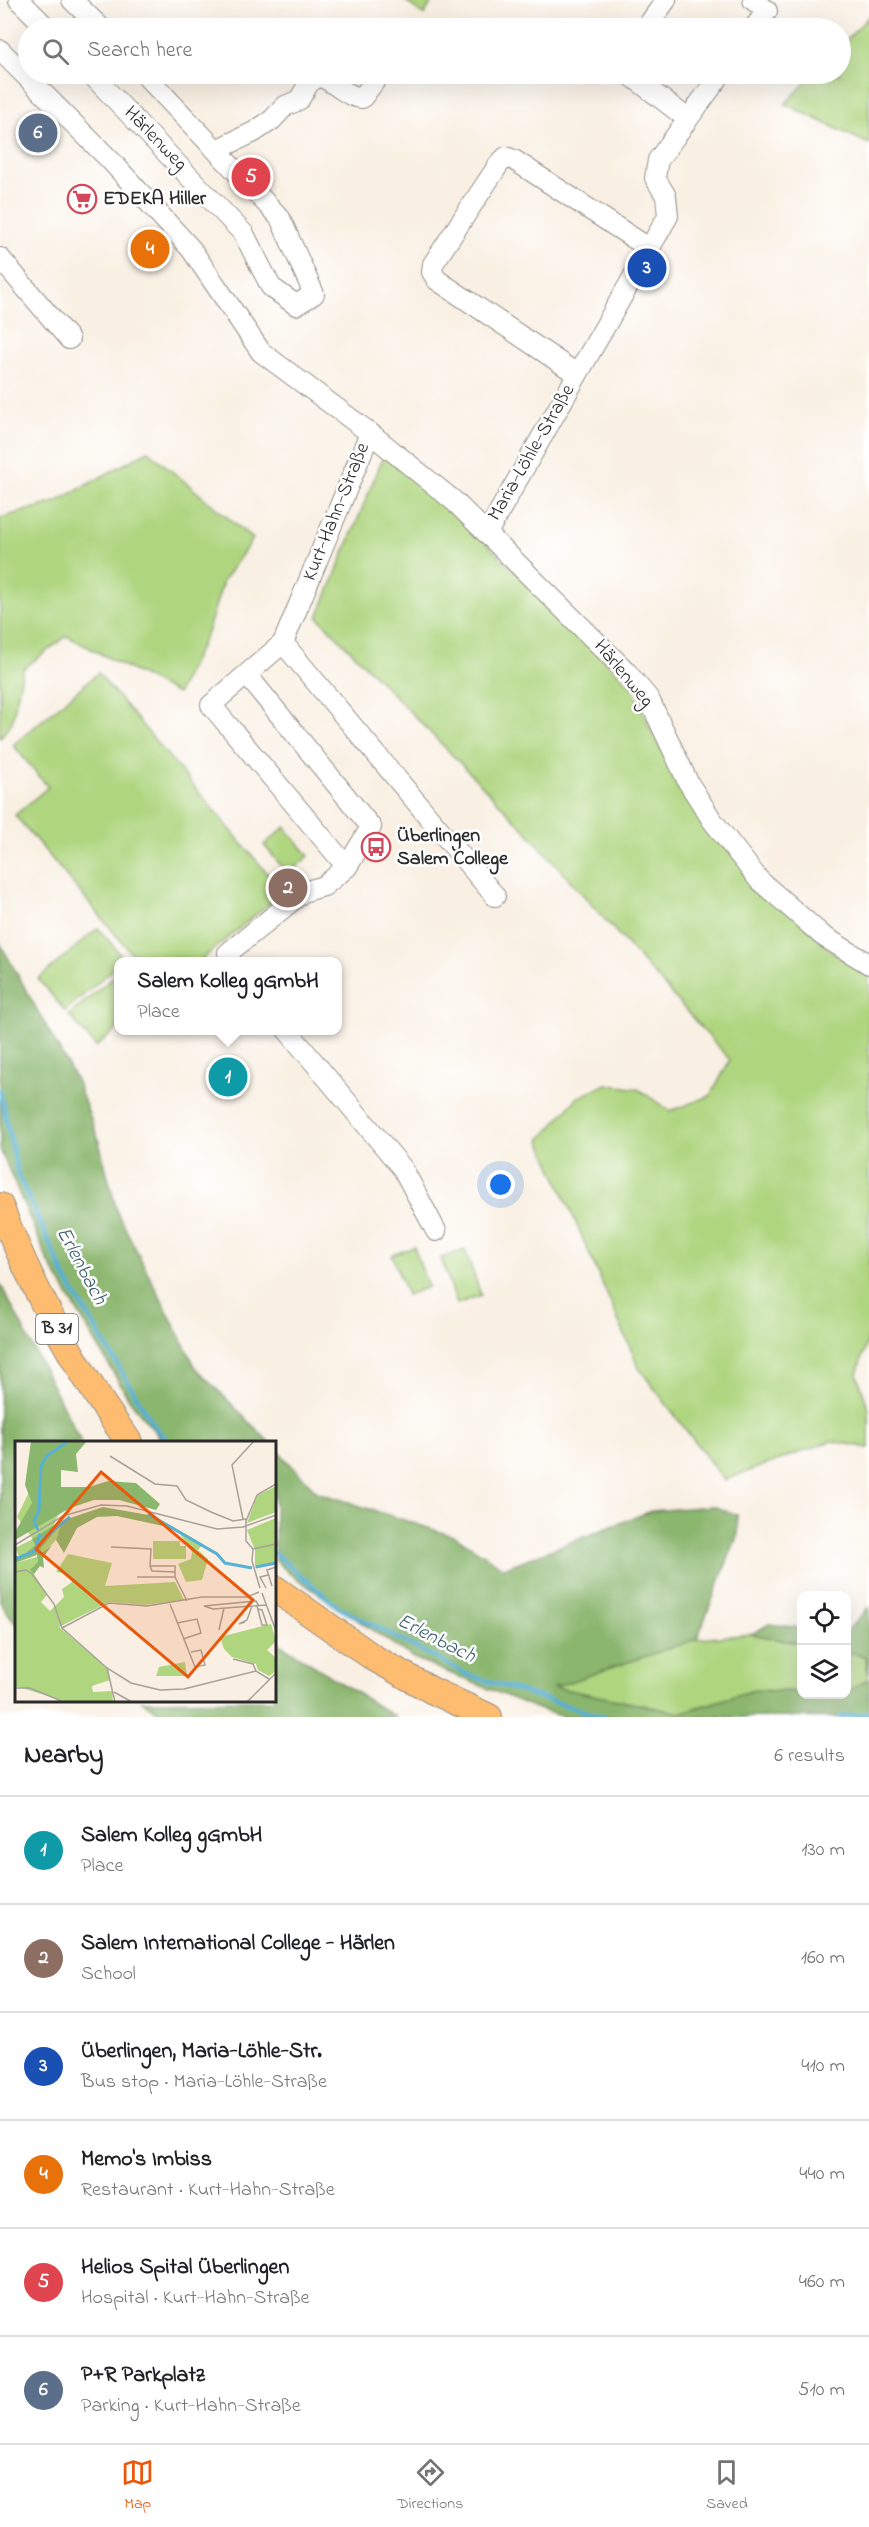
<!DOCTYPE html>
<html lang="en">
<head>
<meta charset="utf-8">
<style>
  body { margin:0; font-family:"Indie Flower",sans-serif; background:#f6f6f6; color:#202124 }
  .controls { position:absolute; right:18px; bottom:18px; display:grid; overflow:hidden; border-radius:12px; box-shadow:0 6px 24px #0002 }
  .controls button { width:54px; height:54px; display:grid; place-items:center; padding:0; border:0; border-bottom:2px solid #e0e0e0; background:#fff; color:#202124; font:30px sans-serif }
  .you { position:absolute; left:501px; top:1185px; width:21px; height:21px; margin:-15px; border:4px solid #fff; border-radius:50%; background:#1a73e8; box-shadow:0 0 0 9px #1a73e833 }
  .badge { display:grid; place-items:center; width:39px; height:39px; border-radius:50%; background:#ea580c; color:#fff; font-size:20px; font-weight:700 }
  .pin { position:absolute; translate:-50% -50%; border:3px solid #fff; box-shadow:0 2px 6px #0006 }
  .popup { position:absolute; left:114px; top:957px; width:228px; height:78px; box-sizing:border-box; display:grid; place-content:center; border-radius:12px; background:#fff; filter:drop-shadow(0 2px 4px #0005); font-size:20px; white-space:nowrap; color:#757577 }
  .popup b { font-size:22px; color:#202124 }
  .popup::after { content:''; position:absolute; left:50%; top:100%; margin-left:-12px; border:12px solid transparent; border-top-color:#fff }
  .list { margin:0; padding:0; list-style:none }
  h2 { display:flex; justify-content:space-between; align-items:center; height:78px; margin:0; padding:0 24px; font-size:26px }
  h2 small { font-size:20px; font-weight:400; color:#757577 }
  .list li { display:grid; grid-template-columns:39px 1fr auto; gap:18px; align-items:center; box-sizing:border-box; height:108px; padding:0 24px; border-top:2px solid #e0e0e0 }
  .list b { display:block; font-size:22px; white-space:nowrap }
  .list p { margin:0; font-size:20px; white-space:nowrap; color:#757577 }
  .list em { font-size:20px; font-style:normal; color:#757577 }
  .icon { flex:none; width:33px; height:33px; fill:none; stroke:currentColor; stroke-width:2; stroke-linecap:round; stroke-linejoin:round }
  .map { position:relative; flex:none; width:869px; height:1717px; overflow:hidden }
  .search { position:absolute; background:#fff; box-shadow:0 6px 24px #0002; left:18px; right:18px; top:18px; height:66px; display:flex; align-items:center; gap:15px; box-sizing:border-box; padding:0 21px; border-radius:33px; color:#757577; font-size:22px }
  .sheet { height:726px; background:#fff }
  nav { display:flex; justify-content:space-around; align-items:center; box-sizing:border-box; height:84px; border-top:2px solid #e0e0e0; background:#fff; font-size:16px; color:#757577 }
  nav a { display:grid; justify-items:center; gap:3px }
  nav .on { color:#ea580c }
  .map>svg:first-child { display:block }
  .green { fill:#afd57f; stroke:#6d8055; stroke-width:1.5 }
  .forest { fill:#8bb66e; stroke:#5b704c; stroke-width:1.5 }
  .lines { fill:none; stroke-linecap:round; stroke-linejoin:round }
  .stream { stroke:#57b0d5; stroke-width:4.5 }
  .minor-casing { stroke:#928e87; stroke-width:22 }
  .major-casing { stroke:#928e87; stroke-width:28 }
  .minor { stroke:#fff; stroke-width:20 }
  .major { stroke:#febc70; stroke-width:26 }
  .labels { text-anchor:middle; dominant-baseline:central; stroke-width:5; stroke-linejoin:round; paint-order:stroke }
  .shield { fill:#fff; stroke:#6b6b6b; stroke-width:1.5 }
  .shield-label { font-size:18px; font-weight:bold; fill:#2b2b2b }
  .street-label { font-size:20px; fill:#2b2b2b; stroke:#fff }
  .poi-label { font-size:20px; font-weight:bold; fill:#2b2b2b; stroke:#fff; text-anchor:start }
  .water-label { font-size:21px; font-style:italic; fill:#3d606f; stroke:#fff }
  .inset-river { fill:none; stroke:#57b0d5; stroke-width:3 }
  .inset-road { fill:none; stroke:#a7a199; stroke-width:1.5 }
  .view { fill:#e8590c; fill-opacity:0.15; stroke:#e8590c; stroke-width:3 }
  .inset-edge { fill:none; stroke:#2b2b2b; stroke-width:3 }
</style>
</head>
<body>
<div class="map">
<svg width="869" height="1717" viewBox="0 0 869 1717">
  <rect width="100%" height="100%" fill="#fff"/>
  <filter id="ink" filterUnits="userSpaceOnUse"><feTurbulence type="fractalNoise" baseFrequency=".0167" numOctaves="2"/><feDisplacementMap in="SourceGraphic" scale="12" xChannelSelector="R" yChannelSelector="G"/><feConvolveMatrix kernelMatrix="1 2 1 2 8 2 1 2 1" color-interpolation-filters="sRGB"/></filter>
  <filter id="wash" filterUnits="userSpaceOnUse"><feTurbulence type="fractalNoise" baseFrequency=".008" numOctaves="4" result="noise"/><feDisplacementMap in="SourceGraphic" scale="24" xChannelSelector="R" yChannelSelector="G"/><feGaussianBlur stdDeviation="1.35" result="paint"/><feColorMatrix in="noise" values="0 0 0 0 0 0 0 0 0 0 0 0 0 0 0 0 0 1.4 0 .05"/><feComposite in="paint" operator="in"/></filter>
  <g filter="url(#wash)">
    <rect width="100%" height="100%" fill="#f9f0e3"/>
    <!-- green -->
    <path class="green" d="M404 0H433L424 15Z
      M869 16V144L785 104 814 74H840L841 46Z
      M148 451 253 539 223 581 207 633 177 694 67 636 23 669 12 722 0 738V518L56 502Z
      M384 455 459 516 632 687 655 738 708 828 833 953 869 974V1336L857 1374 869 1410V1448L831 1441 724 1480 639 1368 540 1140 577 1098 606 1084 638 1089 670 1111 710 1096 730 1060 528 833 318 617Z
      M98 673 283 892 200 961H138L15 815 48 787 13 745Z
      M285 827 309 856 288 874 264 845Z
      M98 928 125 960 118 962V965L65 1011 38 979Z
      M118 973V1028L96 1047 69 1015Z
      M414 1247 428 1287 407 1295 392 1255Z
      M465 1250 481 1295 457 1304 441 1258Z
      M752 1634 801 1644V1692L754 1690 680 1713 553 1687 697 1639Z
      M847 1652 865 1656 869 1679 847 1691Z"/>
    <!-- forest -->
    <path class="forest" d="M0 943 76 1080 98 1138 117 1212 196 1368 269 1442H163L130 1401 48 1261 0 1149Z
      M0 1283 81 1442H16V1624L0 1602Z
      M275 1448 317 1492 456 1537 504 1568 651 1511 713 1506 737 1515 738 1534 697 1639 554 1687 680 1713 754 1690 801 1692 802 1694H846L847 1691 869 1679V1717H565L538 1709 415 1659 290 1574 275 1560Z
      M869 1607V1673L865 1656 847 1652 846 1632Z
      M769 1624 801 1628V1644L752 1634Z
      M275 1641 395 1717H167L142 1701 274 1700Z"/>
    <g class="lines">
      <!-- stream -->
      <path class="stream" d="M0 1090 18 1175 65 1277 154 1426 168 1442
        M274 1553 338 1607 468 1675 603 1717
        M840 1717 869 1713"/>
    </g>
  </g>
  <g filter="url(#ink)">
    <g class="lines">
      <!-- minor casing -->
      <g class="minor-casing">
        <path id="minor" d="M19 0 47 28
          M72 0 101 28
          M753 0 767 11 754 28
          M646 28 666 0
          M0 50 112 162 191 249 261 352 370 433 454 501 624 669 649 699 688 782 712 820 759 880 823 936 869 964
          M91 74 244 234 271 287 296 305 314 294 280 218 144 74
          M629 74 688 119
          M216 150 254 132 272 120 285 106 299 100 309 83 319 76C334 81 346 97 362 98L380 74
          M0 258 69 339
          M577 374 437 280 432 272 433 264 499 164 506 157 514 160 650 249
          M487 533 668 216 666 196 655 178 658 160 721 74
          M283 643 495 896
          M347 867 211 705 283 643 370 433
          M231 962 228 953 303 892 324 886 347 867 371 827 247 675
          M287 1030 403 1169 436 1231"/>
      </g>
      <!-- major casing -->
      <g class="major-casing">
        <path id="major" d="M0 1206C33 1291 76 1369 129 1442
          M274 1588 374 1658 433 1691 489 1717"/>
      </g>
      <!-- minor -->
      <use href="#minor" class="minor"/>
      <!-- major -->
      <use href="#major" class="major"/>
    </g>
  </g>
  <!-- icons -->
  <defs>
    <g id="supermarket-ring" transform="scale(1.5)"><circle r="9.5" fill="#fff" stroke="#d1495b" stroke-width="1.5"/><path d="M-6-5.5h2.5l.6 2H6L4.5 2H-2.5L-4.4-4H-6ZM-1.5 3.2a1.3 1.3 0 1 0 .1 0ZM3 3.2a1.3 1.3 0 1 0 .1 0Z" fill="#d1495b"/></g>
    <g id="bus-ring" transform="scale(1.5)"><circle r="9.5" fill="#fff" stroke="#d1495b" stroke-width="1.5"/><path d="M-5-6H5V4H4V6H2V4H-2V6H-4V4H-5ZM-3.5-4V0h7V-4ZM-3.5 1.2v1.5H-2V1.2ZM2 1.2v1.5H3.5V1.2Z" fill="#d1495b"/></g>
  </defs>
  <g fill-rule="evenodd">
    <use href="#supermarket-ring" x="82" y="199"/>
    <use href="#bus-ring" x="376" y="847"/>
  </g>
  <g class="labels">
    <!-- shield labels -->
    <rect class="shield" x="36" y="1314" width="42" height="30" rx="4.5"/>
    <g class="shield-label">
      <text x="57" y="1329">B 31</text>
    </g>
    <!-- street labels -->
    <g class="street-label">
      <text transform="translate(155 139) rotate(46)">Härlenweg</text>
      <text transform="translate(532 453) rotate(-60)">Maria-Löhle-Straße</text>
      <text transform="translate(337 512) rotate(-68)">Kurt-Hahn-Straße</text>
      <text transform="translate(623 674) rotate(50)">Härlenweg</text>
    </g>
    <!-- poi labels -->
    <g class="poi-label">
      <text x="103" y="199">EDEKA Hiller</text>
      <text x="397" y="836">Überlingen<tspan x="397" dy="23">Salem College</tspan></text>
    </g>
    <!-- water labels -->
    <g class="water-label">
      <text transform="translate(81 1266) rotate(62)">Erlenbach</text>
      <text transform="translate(436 1639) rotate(27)">Erlenbach</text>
    </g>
  </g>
  <!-- overview -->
  <g transform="translate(15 1441)">
    <rect width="261" height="261" fill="#f9f0e3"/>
    <path d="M17 0 46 23 43 74 32 100 47 83 41 99 27 113 18 99 20 104 5 117 0 107 18 98 2 76 14 51ZM261 45V71L232 82 242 55ZM261 77V123L240 127V109L232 89ZM162 88 188 103 183 109 193 118 187 139 171 141 163 123 176 118 177 111ZM138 100H165V105H171V118H138ZM53 113 97 122 90 145 160 141 169 159 130 164 94 161 44 186 93 228 95 239 77 245 78 251 97 250 98 261H53L0 245V122L25 115 19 133 32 154 26 161 35 170 49 156 47 148 57 141 52 133 41 131ZM256 183 261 200 252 209 261 217V230L254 235 243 229 241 223 217 216 209 208 205 196ZM170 221 172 235H141L144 226Z" fill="#afd57f"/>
    <path d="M16 0H72L61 13 63 31 46 29V46H74L93 40 121 42 145 63 141 69 104 59H79L55 67 0 99V91L17 62 10 44ZM88 66 139 75 162 88 102 75 82 76 62 87 49 112 41 99 46 84 25 108 27 112 37 104 28 117 29 127 25 125 19 133 15 129 23 121 22 114 0 122V114L5 117 20 104 17 98 46 80Z" fill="#8bb66e"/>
    <path class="inset-river" d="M133 73 202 113 210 122 237 127M23 89 19 80 24 69 26 25 32 15 53 0M28 98 55 76M0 118 20 110 25 93M241 126 261 122"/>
    <path class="inset-road" d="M95 15 140 43 162 45 171 59 196 71 218 80 231 78M228 78 217 24 239 0M0 104 48 75 86 64 112 65 202 88 228 86 261 74M96 106 136 108 135 125M238 108 261 103M135 125H160V136L172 160M135 125 137 130 160 131M0 131 11 129 17 133 39 163 47 187 92 227 116 242 145 249 169 248 241 230 254 238M122 136H160M257 145 252 129 261 126M245 147 237 120 238 108 231 100V80L242 54 261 43M251 147 245 136 253 134M247 152 261 190M155 163 180 226 190 224 186 209 176 211M242 165 247 184H252L247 169 243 168M244 165 241 160 189 165 198 168 224 166 251 164M230 181 224 183 232 179 237 165M162 182 182 178 186 192 168 198M47 187 94 162 132 165 187 156H232L244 151M204 189 209 167M218 218 238 223 241 230M92 227 100 261M0 247H15L49 261M99 251 117 261M232 261 261 232"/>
    <path class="view" d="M86 31 238 159 173 236 21 108Z"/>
    <rect width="261" height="261" class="inset-edge"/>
  </g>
</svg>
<div class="controls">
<button><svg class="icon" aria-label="locate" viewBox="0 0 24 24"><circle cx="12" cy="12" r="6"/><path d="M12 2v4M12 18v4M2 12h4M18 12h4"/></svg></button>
<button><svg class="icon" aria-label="layers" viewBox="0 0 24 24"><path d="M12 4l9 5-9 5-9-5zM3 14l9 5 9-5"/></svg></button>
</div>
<div class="you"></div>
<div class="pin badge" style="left:228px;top:1077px;background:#0f9aa8">1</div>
<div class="popup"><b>Salem Kolleg gGmbH</b>Place</div>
<div class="pin badge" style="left:288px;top:888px;background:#8d6e63">2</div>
<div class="pin badge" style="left:647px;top:268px;background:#1a4fb4">3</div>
<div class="pin badge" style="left:150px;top:249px;background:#e8710a">4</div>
<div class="pin badge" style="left:251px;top:177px;background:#e0444e">5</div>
<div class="pin badge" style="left:38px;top:133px;background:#5c6f8a">6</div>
<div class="search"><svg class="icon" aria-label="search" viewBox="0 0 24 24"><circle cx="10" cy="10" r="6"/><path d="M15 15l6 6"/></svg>Search here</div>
</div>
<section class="sheet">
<h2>Nearby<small>6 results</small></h2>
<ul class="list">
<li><span class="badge" style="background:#0f9aa8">1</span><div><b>Salem Kolleg gGmbH</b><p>Place</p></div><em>130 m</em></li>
<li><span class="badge" style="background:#8d6e63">2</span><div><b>Salem International College - Härlen</b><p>School</p></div><em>160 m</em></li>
<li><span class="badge" style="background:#1a4fb4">3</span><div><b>Überlingen, Maria-Löhle-Str.</b><p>Bus stop · Maria-Löhle-Straße</p></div><em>410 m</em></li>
<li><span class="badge" style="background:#e8710a">4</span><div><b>Memo's Imbiss</b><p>Restaurant · Kurt-Hahn-Straße</p></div><em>440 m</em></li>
<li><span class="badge" style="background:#e0444e">5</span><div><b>Helios Spital Überlingen</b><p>Hospital · Kurt-Hahn-Straße</p></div><em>460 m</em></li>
<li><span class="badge" style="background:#5c6f8a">6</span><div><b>P+R Parkplatz</b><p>Parking · Kurt-Hahn-Straße</p></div><em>510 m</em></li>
</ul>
</section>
<nav>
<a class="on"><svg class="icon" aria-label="map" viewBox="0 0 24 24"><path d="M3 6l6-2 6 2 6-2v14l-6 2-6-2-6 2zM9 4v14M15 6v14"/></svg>Map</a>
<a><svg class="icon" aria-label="directions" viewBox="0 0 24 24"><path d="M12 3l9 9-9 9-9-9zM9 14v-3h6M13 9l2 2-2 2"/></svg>Directions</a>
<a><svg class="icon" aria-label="saved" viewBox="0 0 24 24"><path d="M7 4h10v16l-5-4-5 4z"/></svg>Saved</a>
</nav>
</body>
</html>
